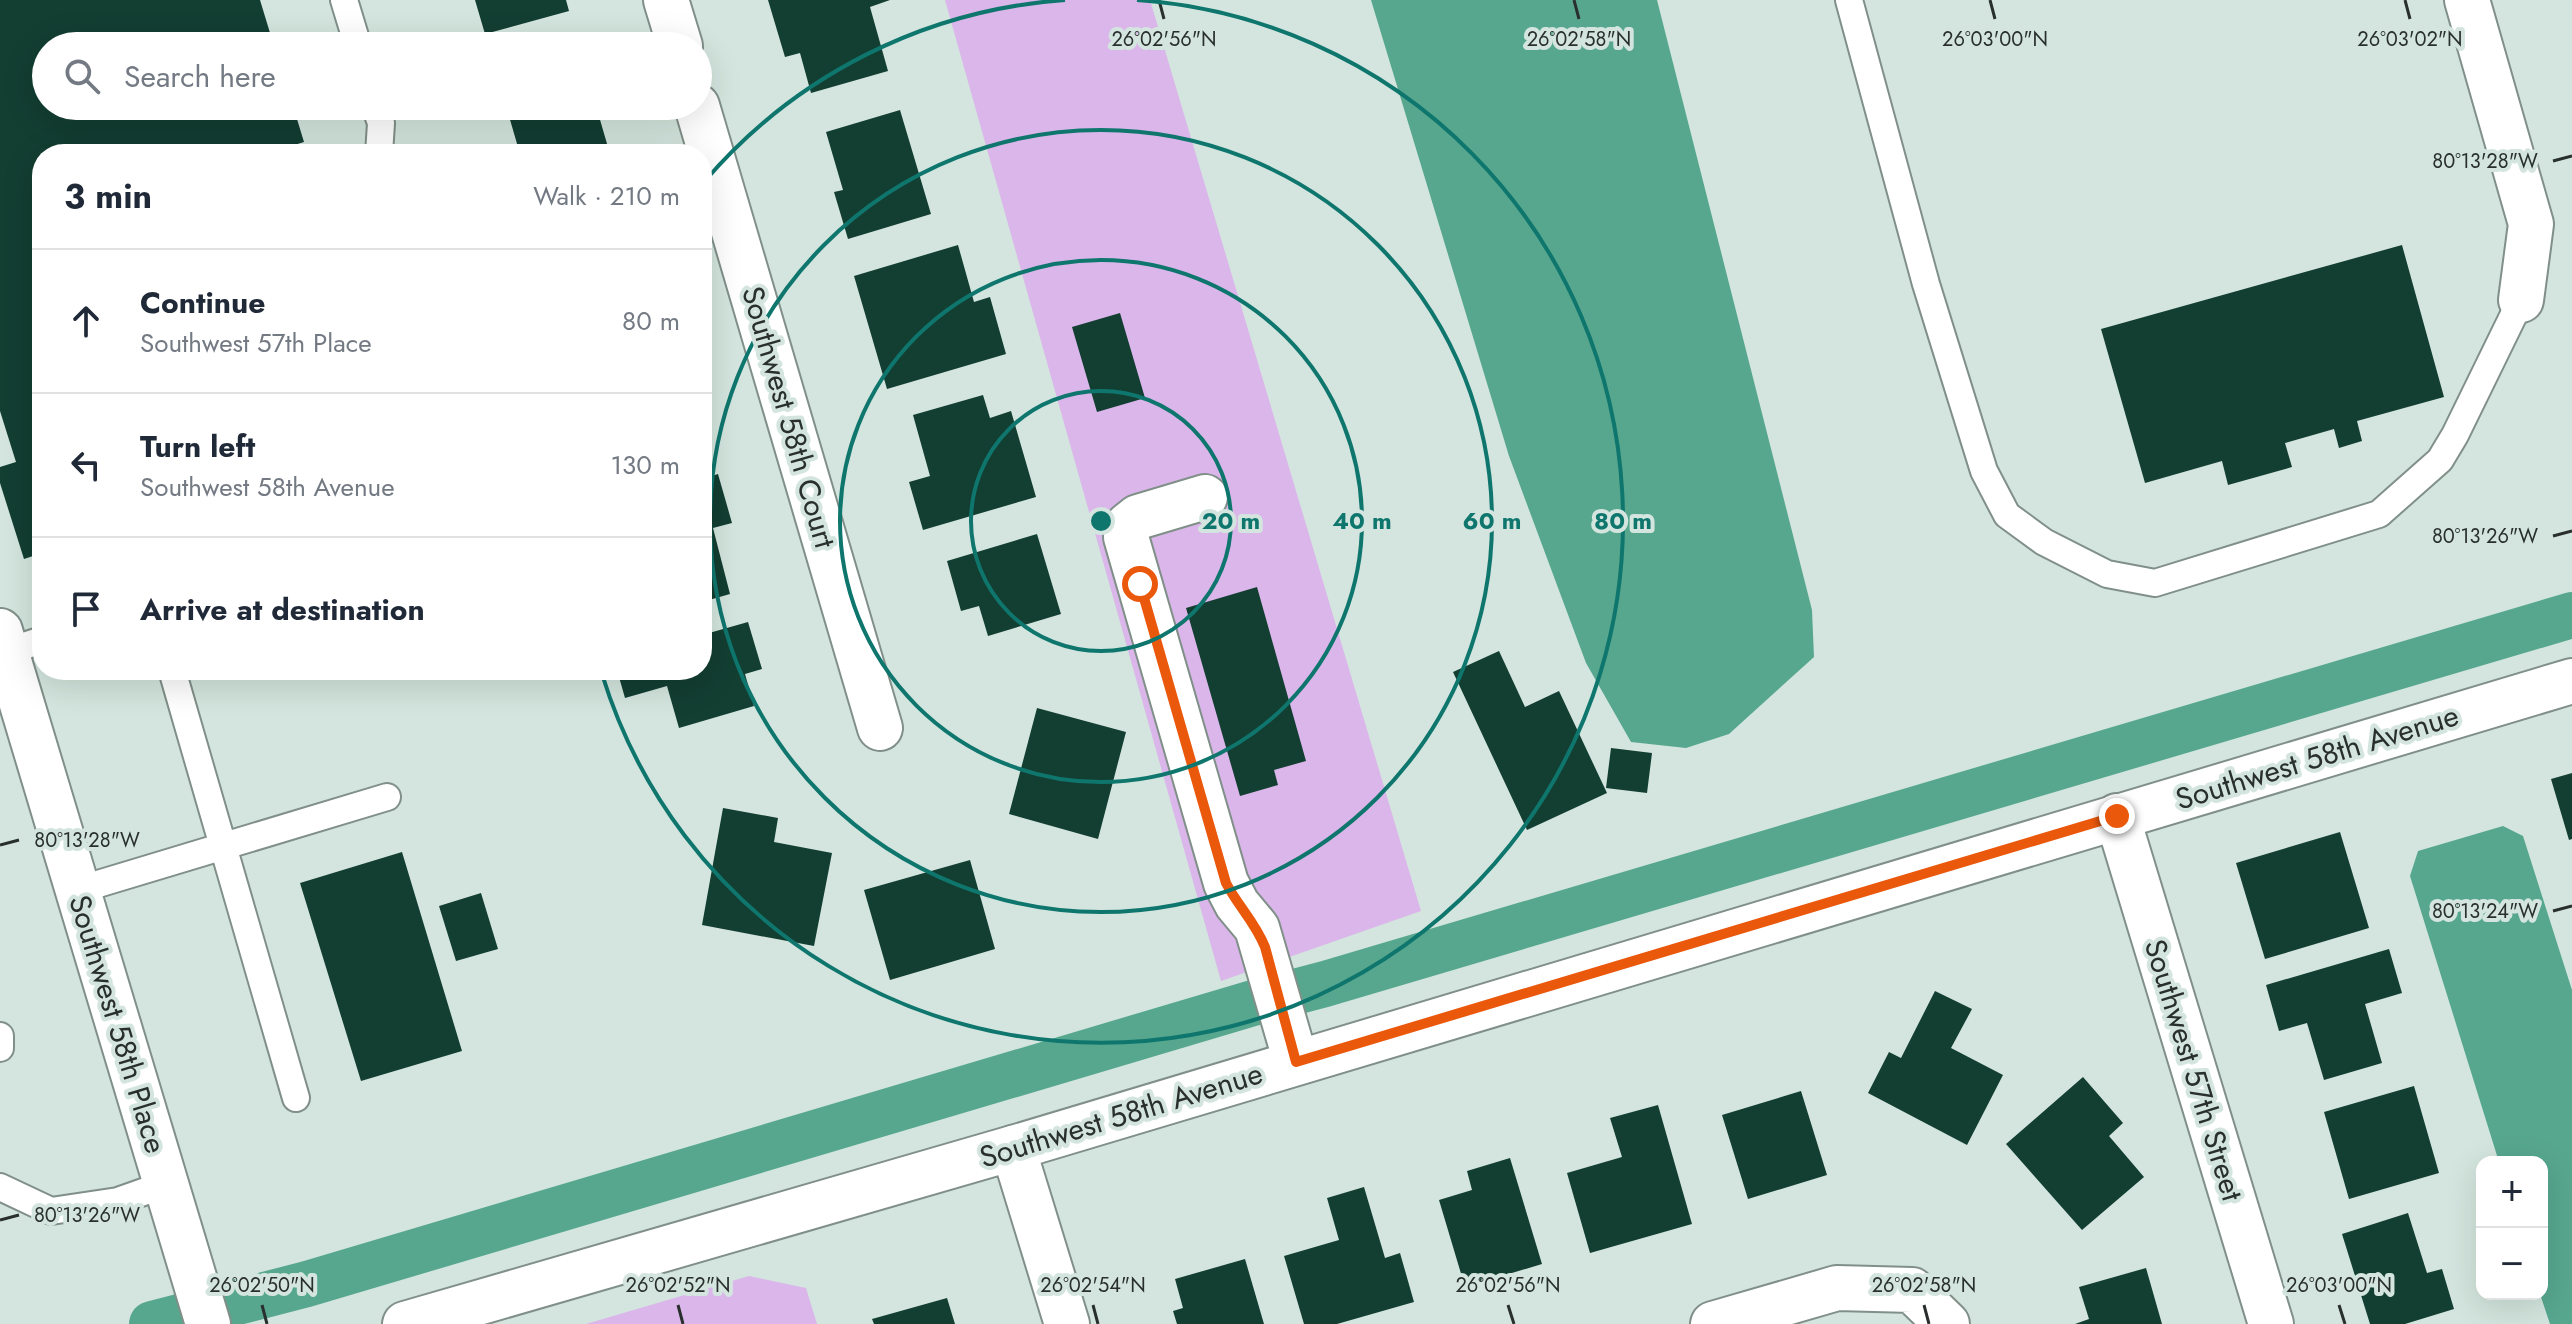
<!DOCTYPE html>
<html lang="en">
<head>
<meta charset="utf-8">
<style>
  body { margin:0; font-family:Jost,sans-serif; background:#f6f6f7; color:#1f2937 }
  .controls { position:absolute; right:24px; bottom:24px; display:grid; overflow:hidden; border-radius:16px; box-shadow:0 8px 32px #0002 }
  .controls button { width:72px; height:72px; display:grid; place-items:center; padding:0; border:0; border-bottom:2px solid #e0e1e3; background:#fff; color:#1f2937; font:40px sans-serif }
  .stop { position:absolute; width:24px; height:24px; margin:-18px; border:6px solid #ea580c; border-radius:50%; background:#fff }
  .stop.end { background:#ea580c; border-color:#fff; box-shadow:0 2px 8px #0008 }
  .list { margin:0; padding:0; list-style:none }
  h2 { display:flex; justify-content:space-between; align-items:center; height:104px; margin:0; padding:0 32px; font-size:34px }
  h2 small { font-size:26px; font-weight:400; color:#747a83 }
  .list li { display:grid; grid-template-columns:52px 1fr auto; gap:24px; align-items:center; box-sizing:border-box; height:144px; padding:0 32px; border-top:2px solid #e0e1e3 }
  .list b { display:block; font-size:30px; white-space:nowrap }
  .list p { margin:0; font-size:26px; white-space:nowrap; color:#747a83 }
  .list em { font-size:26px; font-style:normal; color:#747a83 }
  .icon { flex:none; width:44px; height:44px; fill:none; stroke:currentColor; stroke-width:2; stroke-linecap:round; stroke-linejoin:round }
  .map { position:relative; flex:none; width:2572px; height:1324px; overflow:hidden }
  .search { position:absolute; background:#fff; box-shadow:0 8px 32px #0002; left:32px; top:32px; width:680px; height:88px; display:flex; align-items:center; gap:20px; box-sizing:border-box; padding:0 28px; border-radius:44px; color:#747a83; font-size:30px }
  .panel { position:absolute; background:#fff; box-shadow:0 8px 32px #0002; left:32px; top:144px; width:680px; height:536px; border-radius:32px }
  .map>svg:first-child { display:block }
  .green { fill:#dbb6ea }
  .water { fill:#57a78e }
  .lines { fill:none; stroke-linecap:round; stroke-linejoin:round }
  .canal { stroke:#57a78e; stroke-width:46 }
  .building { fill:#133e32 }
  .lane-casing { stroke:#809089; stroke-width:30 }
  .street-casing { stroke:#809089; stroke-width:48 }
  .secondary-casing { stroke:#809089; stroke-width:48 }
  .lane { stroke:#fff; stroke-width:26 }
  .street { stroke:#fff; stroke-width:44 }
  .secondary { stroke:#fff; stroke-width:44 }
  .route { stroke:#ea580c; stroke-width:10 }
  .ticks { fill:none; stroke:#292f2d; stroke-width:3 }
  .ring { fill:none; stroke:#0f766e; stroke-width:4 }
  .labels { text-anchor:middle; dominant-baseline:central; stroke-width:8; stroke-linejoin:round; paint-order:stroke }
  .street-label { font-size:30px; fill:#292f2d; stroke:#d3e5de }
  .ticks-label { font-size:20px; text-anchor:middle; fill:#292f2d; stroke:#d3e5de; stroke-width:8; stroke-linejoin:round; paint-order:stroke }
  .centre { fill:#0f766e; stroke:#d3e5de; stroke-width:4 }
  .ring-label { font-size:24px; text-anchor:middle; font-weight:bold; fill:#0f766e; stroke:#d3e5de; stroke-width:8; stroke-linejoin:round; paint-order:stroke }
</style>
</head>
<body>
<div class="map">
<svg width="2572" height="1324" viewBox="0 0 2572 1324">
  <rect width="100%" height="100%" fill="#d3e5de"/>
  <!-- green -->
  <path class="green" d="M945 0H1150L1421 911 1221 981Z
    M749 1276 806 1288 817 1324H586Z"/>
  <!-- water -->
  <path class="water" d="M1371 0H1657L1812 610 1814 657 1729 734 1686 748 1631 742 1586 663 1509 456Z
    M2503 826 2523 836 2572 990V1324H2550L2540 1294 2542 1162H2499L2410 876 2418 851Z"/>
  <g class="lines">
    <!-- canal -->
    <path class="canal" d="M152 1324 307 1284 1253 1003 1325 984 2572 615"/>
  </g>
  <!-- building -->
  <path class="building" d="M0 0H260L274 46H46V106H293L304 142 278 150 280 154H42V553L24 559 0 483V467L16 462 0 411Z
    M475 0H566L569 11 485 34Z
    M768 0H890L870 7 888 71 811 93 800 53 785 57Z
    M506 106H596L610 154H520Z
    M900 110 931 214 848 239 834 192 843 190 826 132Z
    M958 245 974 302 990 297 1006 354 887 389 854 276Z
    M2402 245 2444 397 2357 421 2362 441 2339 448 2334 429 2285 443 2292 467 2228 485 2222 461 2145 483 2101 329Z
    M1120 313 1145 398 1097 412 1072 327Z
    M983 395 990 418 1011 411 1036 497 923 530 909 482 930 476 913 415Z
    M718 474 732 523 713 528 730 594 702 602V479Z
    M1037 534 1061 614 988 636 979 606 961 611 947 561Z
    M1257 587 1306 761 1274 770 1278 785 1240 796 1186 608Z
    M748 622 762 669 745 674 754 706 679 728 667 686 625 698 617 670H702V635Z
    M1499 651 1525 707 1559 691 1607 793 1527 830 1453 672Z
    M1037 708 1126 732 1098 839 1009 814Z
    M1611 748 1652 753 1647 793 1606 788Z
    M2572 773V839L2569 840 2551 779Z
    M723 808 778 818 774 842 832 853 814 946 702 925Z
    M2340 832 2369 928 2265 959 2236 863Z
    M402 852 462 1051 361 1081 300 883Z
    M970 860 995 949 890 980 864 890Z
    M481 893 498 949 456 961 439 906Z
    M2389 949 2402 993 2365 1004 2382 1063 2324 1080 2307 1023 2279 1031 2266 985Z
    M1935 991 1972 1009 1951 1048 2003 1075 1967 1145 1868 1093 1889 1052 1901 1058Z
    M2083 1077 2123 1123 2109 1136 2144 1177 2082 1230 2006 1144Z
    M2414 1086 2439 1173 2349 1199 2324 1112Z
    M1801 1091 1827 1175 1748 1199 1722 1115Z
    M1658 1105 1692 1224 1590 1253 1567 1173 1622 1157 1610 1118Z
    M1510 1158 1542 1264 1465 1287 1439 1200 1472 1190 1467 1171Z
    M1364 1187 1385 1258 1400 1253 1414 1302 1337 1324H1304L1284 1256 1339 1240 1327 1198Z
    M2408 1213 2427 1273 2442 1269 2454 1309 2405 1324H2370L2342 1234Z
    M1245 1259 1264 1324H1177L1173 1311 1183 1308 1175 1279Z
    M2146 1268 2162 1324H2075L2089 1319 2079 1287Z
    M947 1298 955 1324H874L872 1319Z"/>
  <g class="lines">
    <!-- lane casing -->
    <g class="lane-casing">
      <path id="lane" d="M344 0 358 46
        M1849 0 1926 284 1984 471 2007 515 2044 542 2107 574 2155 583 2379 514 2440 460 2455 435 2521 300
        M375 106 381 123 379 154
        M6 652 42 640
        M172 670 296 1098
        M78 890 387 797
        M0 1036V1048
        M0 1187 51 1211 118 1201 166 1184"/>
    </g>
    <!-- street casing -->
    <g class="street-casing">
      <path id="street" d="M666 0 680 46
        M2467 0 2531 224 2521 300
        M697 106 880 728
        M1205 497 1138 517 1128 525 1126 537 1226 883 1237 904 1257 928 1296 1062
        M0 631 208 1324
        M2117 816 2271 1324
        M1013 1148 1067 1324
        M1713 1324 1837 1288 1912 1290 1947 1324"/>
    </g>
    <!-- secondary casing -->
    <g class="secondary-casing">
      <path id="secondary" d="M405 1324 1013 1148 2572 681"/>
    </g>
    <!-- lane -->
    <use href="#lane" class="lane"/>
    <!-- street -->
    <use href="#street" class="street"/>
    <!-- secondary -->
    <use href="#secondary" class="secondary"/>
  </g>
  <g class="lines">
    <!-- route -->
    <path class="route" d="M1140 584 1226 883C1238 906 1255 922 1265 947L1296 1062 2117 816"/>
  </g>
  <!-- ticks -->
  <path class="ticks" d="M1159 0 1164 19M1574 0 1579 19M1990 0 1995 19M2405 0 2410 19M2553 161 2572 156M2553 536 2572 531M0 845 19 840M2553 911 2572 906M0 1220 19 1215M262 1305 267 1324M678 1305 683 1324M1093 1305 1098 1324M1508 1305 1514 1324M1924 1305 1929 1324M2339 1305 2345 1324"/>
  <!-- distance rings -->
  <g class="ring">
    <circle cx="1101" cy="521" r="130"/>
    <circle cx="1101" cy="521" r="261"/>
    <circle cx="1101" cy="521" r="391"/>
    <path d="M704 182A522 522 0 0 1 1065 0M1137 0A522 522 0 1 1 602 674"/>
  </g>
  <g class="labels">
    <!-- street labels -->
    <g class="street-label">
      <text transform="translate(789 417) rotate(74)">Southwest 58th Court</text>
      <text transform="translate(2317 757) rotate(-17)">Southwest 58th Avenue</text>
      <text transform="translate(118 1024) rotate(73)">Southwest 58th Place</text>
      <text transform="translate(2194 1070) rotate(73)">Southwest 57th Street</text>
      <text transform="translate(1121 1115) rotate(-17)">Southwest 58th Avenue</text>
    </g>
  </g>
  <g class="ticks-label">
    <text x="1164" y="46">26°02'56"N</text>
    <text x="1579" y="46">26°02'58"N</text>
    <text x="1995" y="46">26°03'00"N</text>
    <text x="2410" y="46">26°03'02"N</text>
    <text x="2485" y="168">80°13'28"W</text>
    <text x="2485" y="543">80°13'26"W</text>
    <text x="87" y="847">80°13'28"W</text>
    <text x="2485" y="918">80°13'24"W</text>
    <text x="87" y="1222">80°13'26"W</text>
    <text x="262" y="1292">26°02'50"N</text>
    <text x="678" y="1292">26°02'52"N</text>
    <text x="1093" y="1292">26°02'54"N</text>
    <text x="1508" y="1292">26°02'56"N</text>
    <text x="1924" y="1292">26°02'58"N</text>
    <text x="2339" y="1292">26°03'00"N</text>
  </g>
  <circle cx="1101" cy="521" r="12" class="centre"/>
  <g class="ring-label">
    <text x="1231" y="529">20 m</text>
    <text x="1362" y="529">40 m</text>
    <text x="1492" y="529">60 m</text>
    <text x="1623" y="529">80 m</text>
  </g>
</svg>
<div class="controls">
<button>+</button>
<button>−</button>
</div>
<div class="stop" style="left:1140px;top:584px"></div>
<div class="stop end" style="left:2117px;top:816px"></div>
<div class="search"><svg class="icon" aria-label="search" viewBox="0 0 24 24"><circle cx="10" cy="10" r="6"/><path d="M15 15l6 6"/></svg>Search here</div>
<section class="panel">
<h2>3 min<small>Walk · 210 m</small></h2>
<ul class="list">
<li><svg class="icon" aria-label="ahead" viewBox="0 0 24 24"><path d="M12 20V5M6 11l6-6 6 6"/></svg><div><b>Continue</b><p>Southwest 57th Place</p></div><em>80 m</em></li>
<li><svg class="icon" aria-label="left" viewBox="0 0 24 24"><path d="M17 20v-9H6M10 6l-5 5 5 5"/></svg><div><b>Turn left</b><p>Southwest 58th Avenue</p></div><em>130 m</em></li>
<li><svg class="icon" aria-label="arrive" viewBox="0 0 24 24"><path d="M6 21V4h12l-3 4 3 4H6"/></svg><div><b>Arrive at destination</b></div></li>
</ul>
</section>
</div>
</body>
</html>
